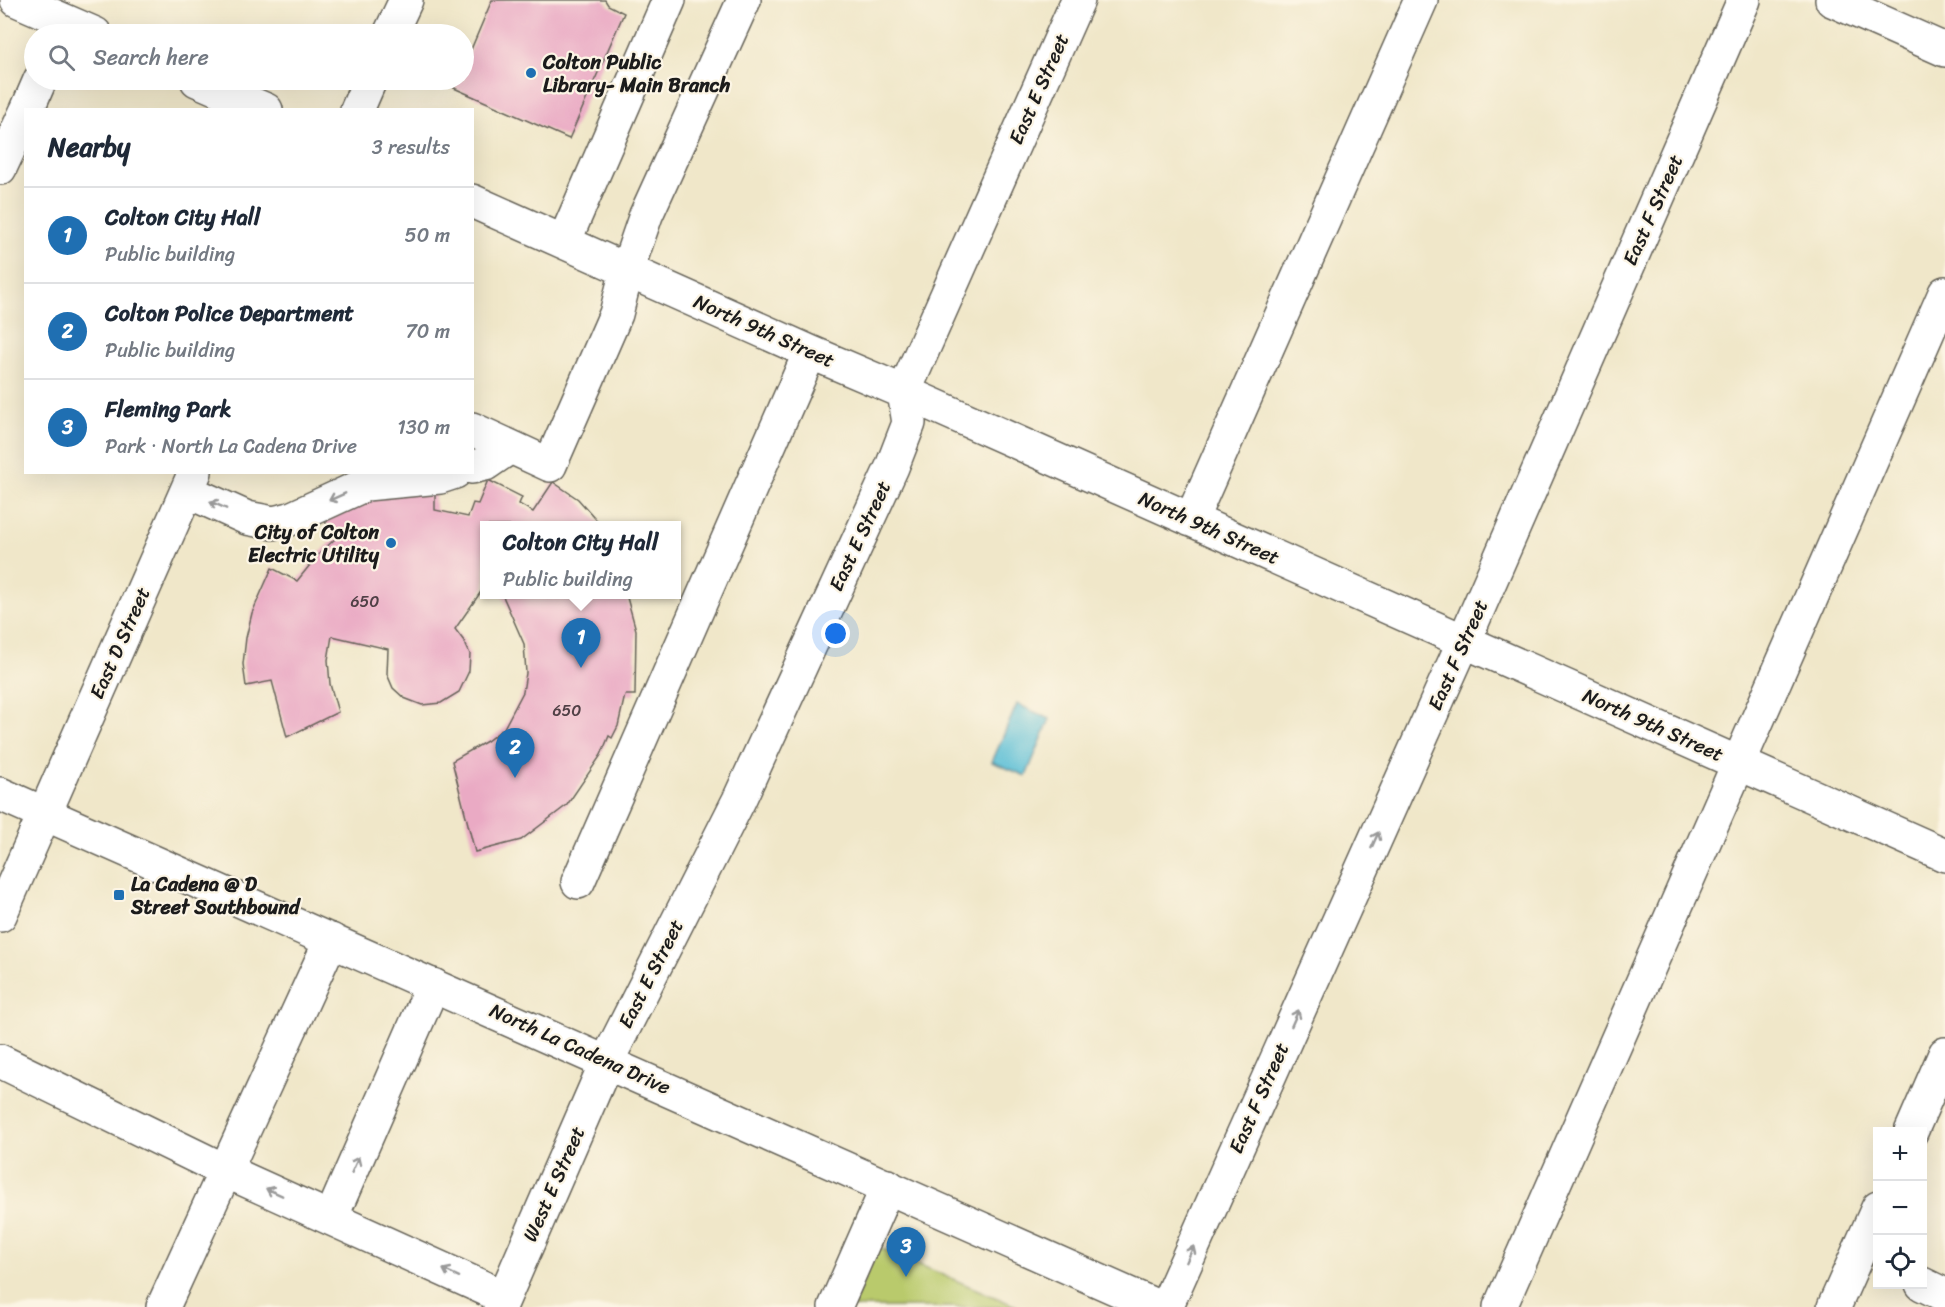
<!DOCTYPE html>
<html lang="en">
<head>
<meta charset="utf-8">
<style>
  body { margin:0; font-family:Sriracha,sans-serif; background:#f6f6f7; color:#1f2937 }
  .controls { position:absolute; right:18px; bottom:18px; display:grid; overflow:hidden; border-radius:0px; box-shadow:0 6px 24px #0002 }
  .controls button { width:54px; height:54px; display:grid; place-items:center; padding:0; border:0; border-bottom:2px solid #e0e1e3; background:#fff; color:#1f2937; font:30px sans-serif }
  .you { position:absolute; left:836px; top:634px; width:21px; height:21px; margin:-15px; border:4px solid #fff; border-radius:50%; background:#1a73e8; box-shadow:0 0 0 9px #1a73e833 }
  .badge { display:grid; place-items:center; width:39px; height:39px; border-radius:50%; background:#1f6fb2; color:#fff; font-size:20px; font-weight:700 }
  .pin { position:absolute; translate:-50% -50px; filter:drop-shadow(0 2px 3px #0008) }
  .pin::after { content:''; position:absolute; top:32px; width:21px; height:18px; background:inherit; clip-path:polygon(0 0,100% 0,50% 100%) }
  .popup { position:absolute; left:480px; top:521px; width:201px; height:78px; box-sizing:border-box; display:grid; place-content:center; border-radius:0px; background:#fff; filter:drop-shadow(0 2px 4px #0005); font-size:20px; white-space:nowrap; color:#747a83 }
  .popup b { font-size:22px; color:#1f2937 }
  .popup::after { content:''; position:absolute; left:50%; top:100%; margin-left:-12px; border:12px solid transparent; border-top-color:#fff }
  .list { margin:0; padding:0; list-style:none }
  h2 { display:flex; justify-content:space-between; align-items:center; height:78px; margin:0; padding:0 24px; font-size:26px }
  h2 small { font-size:20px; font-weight:400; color:#747a83 }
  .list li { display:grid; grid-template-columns:39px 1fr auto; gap:18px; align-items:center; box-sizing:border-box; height:96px; padding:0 24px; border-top:2px solid #e0e1e3 }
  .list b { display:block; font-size:22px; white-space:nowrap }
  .list p { margin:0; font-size:20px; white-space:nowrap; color:#747a83 }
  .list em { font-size:20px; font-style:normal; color:#747a83 }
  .icon { flex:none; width:33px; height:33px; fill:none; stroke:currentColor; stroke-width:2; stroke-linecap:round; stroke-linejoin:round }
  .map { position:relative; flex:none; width:1945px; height:1307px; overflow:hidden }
  .search { position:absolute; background:#fff; box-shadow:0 6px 24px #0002; left:24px; top:24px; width:450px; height:66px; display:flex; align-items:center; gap:15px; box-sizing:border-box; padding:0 21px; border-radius:33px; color:#747a83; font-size:22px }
  .panel { position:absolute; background:#fff; box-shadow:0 6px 24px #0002; left:24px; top:108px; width:450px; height:366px; border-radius:0px }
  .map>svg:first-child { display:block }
  .green { fill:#b9ca6c; stroke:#6a7344; stroke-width:1.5 }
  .water { fill:#58bed6; stroke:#3a6d79; stroke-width:1.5 }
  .building { fill:#eaaac4 }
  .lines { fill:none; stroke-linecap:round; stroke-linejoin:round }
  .minor-casing { stroke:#666359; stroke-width:36 }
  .major-casing { stroke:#666359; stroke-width:36 }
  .minor { stroke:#fff; stroke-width:33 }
  .major { stroke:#fff; stroke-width:33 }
  .oneway { stroke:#999 }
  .poi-dot { fill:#1f6fb2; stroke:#fcf5e5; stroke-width:2 }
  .labels { text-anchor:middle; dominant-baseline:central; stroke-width:4.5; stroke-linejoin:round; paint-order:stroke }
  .number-label { font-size:16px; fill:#504046 }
  .poi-label { font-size:20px; font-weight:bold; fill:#1c1c1c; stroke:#fcf5e5; text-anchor:start }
  .street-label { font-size:20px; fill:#1c1c1c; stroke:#fcf5e5 }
</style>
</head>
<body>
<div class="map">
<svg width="1945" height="1307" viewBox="0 0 1945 1307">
  <rect width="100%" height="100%" fill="#fcf5e5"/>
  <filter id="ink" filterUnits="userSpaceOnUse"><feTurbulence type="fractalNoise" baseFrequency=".0167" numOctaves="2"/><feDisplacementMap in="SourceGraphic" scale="12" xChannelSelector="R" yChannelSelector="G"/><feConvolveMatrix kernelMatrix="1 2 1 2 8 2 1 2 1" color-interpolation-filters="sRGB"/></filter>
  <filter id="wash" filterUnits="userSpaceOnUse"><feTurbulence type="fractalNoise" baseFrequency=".008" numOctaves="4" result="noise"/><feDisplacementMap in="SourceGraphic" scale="24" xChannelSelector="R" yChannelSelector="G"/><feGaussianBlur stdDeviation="1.35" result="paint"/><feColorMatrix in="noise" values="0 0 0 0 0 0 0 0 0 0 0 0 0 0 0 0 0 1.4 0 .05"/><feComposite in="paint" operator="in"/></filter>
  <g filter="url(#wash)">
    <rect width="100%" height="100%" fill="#f0e7c9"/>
    <!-- green -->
    <path class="green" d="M878 1247 1018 1307H852Z"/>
    <!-- water -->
    <path class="water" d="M1017 704 1050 719 1026 776 992 762Z"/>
    <g id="blocks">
      <!-- building -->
      <path class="building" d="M492 0H605L608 5 624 13 569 139 454 88 457 80H464V66Z
        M488 480 522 497 519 504 533 512 553 482 578 499 602 526H485V586L455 629 464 641 470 654 469 671 459 692 441 703 422 705 404 698 393 688 387 674 388 649 332 636 328 660 330 684 338 712 287 737 272 681 246 686 243 664 246 638 252 613 272 568 297 581 318 555 336 538 322 517 343 503 435 482V510L468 517 473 503 478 504Z
        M502 594H626L636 630 635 695H625L618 726 612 738 609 736 601 755 567 805 521 840 475 852 452 761 487 741 504 728 523 692 526 673 524 644Z"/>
    </g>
  </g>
  <g filter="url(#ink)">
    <use href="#blocks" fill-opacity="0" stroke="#666359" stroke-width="1.5"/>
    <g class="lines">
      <!-- minor casing -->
      <g class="minor-casing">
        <path id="minor" d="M17 0 95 34
          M1832 0 1945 50
          M390 34 406 0
          M197 80 266 110
          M27 110 40 80
          M357 110 370 80
          M0 168 26 112
          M472 201 810 352 904 392 1945 855
          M564 242 669 0
          M472 429 550 465 616 314 627 270 646 215 744 0
          M472 467 485 464 510 447
          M187 491 247 518 273 523 290 519 366 484 440 477 455 472
          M1191 520 1421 0
          M578 882 810 352
          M0 915 195 472
          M0 1061 226 1171 504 1297
          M1911 1132 1945 1054
          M331 1218 433 985
          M1922 1284 1945 1295
          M163 1307 331 940
          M500 1307 607 1061 739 800 892 467 909 423 904 392 1078 0
          M835 1307 888 1186
          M1166 1307 1464 641 1744 0
          M1500 1307 1945 293
          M1834 1307 1878 1208"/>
      </g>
      <!-- major casing -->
      <g class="major-casing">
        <path id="major" d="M0 794 1158 1307"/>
      </g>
      <!-- minor -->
      <use href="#minor" class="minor"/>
      <!-- major -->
      <use href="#major" class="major"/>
    </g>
    <!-- one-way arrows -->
    <defs><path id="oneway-shaft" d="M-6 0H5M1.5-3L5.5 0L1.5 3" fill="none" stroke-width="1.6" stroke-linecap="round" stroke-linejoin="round" transform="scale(1.5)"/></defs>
    <g class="oneway">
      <use href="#oneway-shaft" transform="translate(337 497) rotate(156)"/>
      <use href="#oneway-shaft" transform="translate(218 505) rotate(-156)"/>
      <use href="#oneway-shaft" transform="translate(1375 840) rotate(-66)"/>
      <use href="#oneway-shaft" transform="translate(1295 1018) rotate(-66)"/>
      <use href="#oneway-shaft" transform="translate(355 1165) rotate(-66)"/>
      <use href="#oneway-shaft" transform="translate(274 1192) rotate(-156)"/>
      <use href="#oneway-shaft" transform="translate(1190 1254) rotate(-66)"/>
      <use href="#oneway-shaft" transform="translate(451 1273) rotate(-155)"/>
    </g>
  </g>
  <!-- markers -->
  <g class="poi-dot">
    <circle cx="531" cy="73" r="6"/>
    <circle cx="391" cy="543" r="6"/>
    <rect x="113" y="889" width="12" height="12" rx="3"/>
  </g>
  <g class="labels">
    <!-- number labels -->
    <g class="number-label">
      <text x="365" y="601">650</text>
      <text x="567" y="710">650</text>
    </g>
    <!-- poi labels -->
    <g class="poi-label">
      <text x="543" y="62">Colton Public<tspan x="543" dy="23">Library- Main Branch</tspan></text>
      <text x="379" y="532" text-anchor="end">City of Colton<tspan x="379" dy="23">Electric Utility</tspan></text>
      <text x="131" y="884">La Cadena @ D<tspan x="131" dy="23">Street Southbound</tspan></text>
    </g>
    <!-- street labels -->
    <g class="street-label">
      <text transform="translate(1039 89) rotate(-66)">East E Street</text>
      <text transform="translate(1653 210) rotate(-66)">East F Street</text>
      <text transform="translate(764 331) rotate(24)">North 9th Street</text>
      <text transform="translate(1209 528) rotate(24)">North 9th Street</text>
      <text transform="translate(860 536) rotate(-65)">East E Street</text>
      <text transform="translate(120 643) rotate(-66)">East D Street</text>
      <text transform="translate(1458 655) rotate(-66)">East F Street</text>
      <text transform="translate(1653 725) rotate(24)">North 9th Street</text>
      <text transform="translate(651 974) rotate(-63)">East E Street</text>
      <text transform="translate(580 1049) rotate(24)">North La Cadena Drive</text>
      <text transform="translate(1259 1098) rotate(-66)">East F Street</text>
      <text transform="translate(554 1184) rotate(-66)">West E Street</text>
    </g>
  </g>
</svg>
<div class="controls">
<button>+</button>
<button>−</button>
<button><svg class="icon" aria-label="locate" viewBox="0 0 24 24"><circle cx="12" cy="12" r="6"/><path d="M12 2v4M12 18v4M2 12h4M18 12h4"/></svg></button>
</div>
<div class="you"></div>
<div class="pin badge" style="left:581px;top:668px">1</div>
<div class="popup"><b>Colton City Hall</b>Public building</div>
<div class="pin badge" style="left:515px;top:778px">2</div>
<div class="pin badge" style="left:906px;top:1277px">3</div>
<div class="search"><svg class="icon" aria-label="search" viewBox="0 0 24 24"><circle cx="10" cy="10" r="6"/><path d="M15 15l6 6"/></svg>Search here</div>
<section class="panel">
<h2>Nearby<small>3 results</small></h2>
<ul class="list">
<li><span class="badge">1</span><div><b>Colton City Hall</b><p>Public building</p></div><em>50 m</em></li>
<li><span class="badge">2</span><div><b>Colton Police Department</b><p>Public building</p></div><em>70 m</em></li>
<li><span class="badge">3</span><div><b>Fleming Park</b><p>Park · North La Cadena Drive</p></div><em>130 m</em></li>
</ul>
</section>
</div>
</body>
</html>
